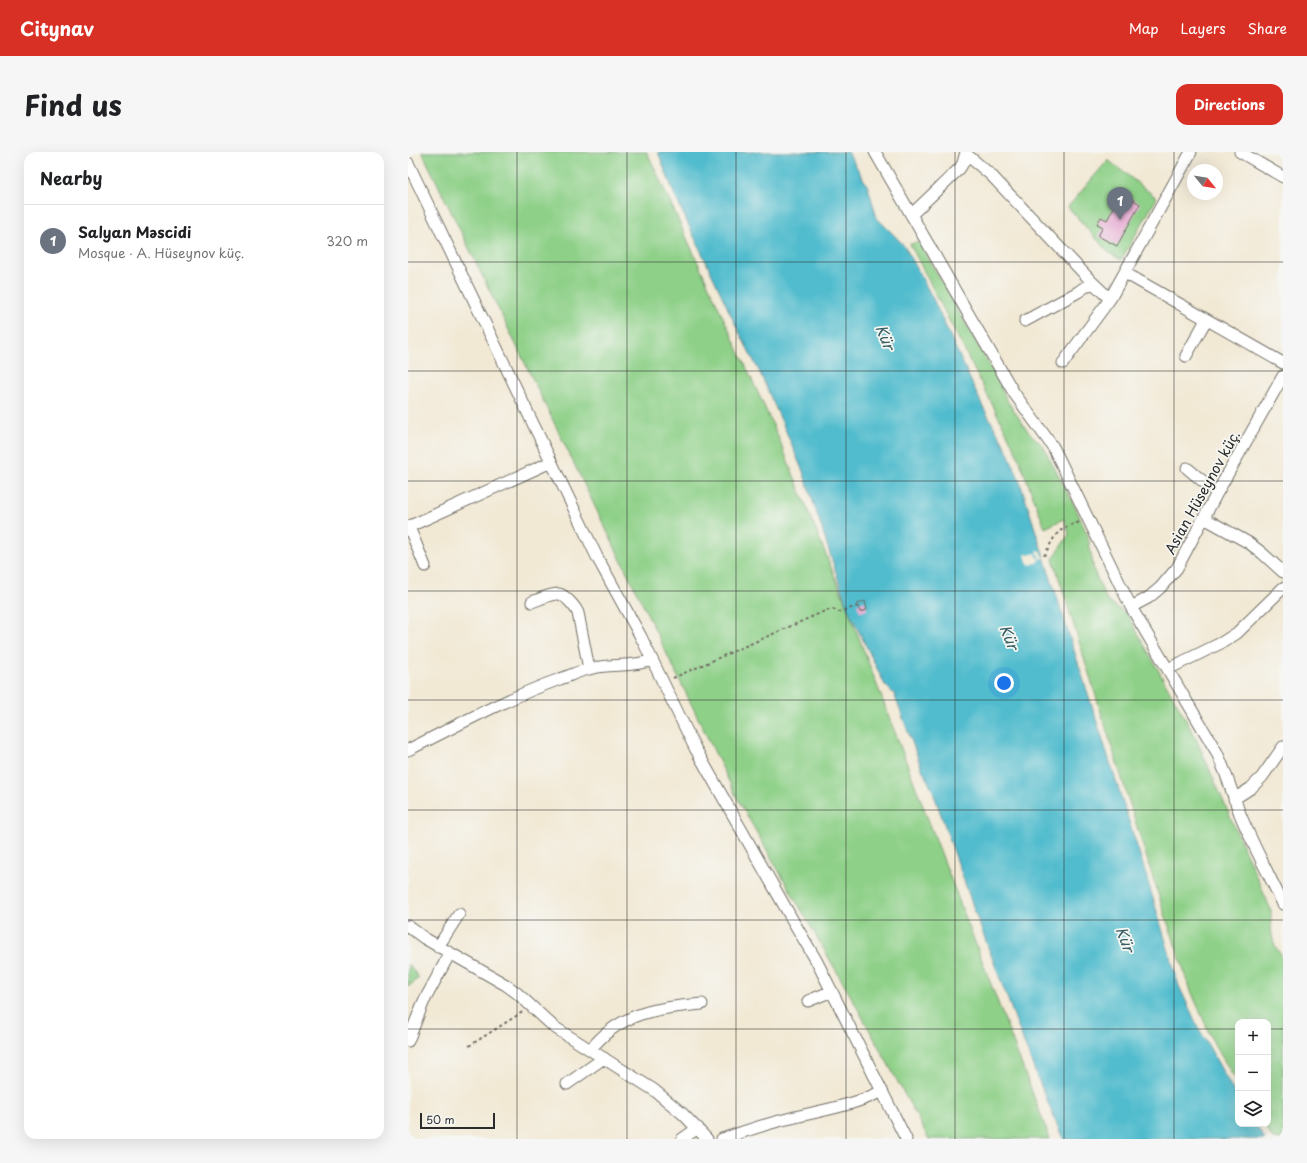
<!DOCTYPE html>
<html lang="en">
<head>
<meta charset="utf-8">
<style>
  body { margin:0; font-family:"Playpen Sans",sans-serif; background:#f6f6f6; color:#202124 }
  .controls { position:absolute; right:12px; bottom:12px; display:grid; overflow:hidden; border-radius:8px; box-shadow:0 4px 16px #0002 }
  .controls button { width:36px; height:36px; display:grid; place-items:center; padding:0; border:0; border-bottom:1px solid #e0e0e0; background:#fff; color:#202124; font:20px sans-serif }
  .compass { position:absolute; left:779px; top:12px; width:36px; height:36px; border-radius:50%; background:#fff; box-shadow:0 4px 16px #0002; rotate:120deg }
  .scale { position:absolute; left:12px; bottom:10px; width:75px; box-sizing:border-box; padding-left:4px; border:2px solid #2b2b2b; border-top:0; font-size:11px; line-height:14px; white-space:nowrap; color:#2b2b2b; -webkit-text-stroke:3px #f6f6f2; paint-order:stroke }
  .you { position:absolute; left:596px; top:531px; width:14px; height:14px; margin:-10px; border:3px solid #fff; border-radius:50%; background:#1a73e8; box-shadow:0 0 0 6px #1a73e833 }
  .badge { display:grid; place-items:center; width:26px; height:26px; border-radius:50%; background:#d93025; color:#fff; font-size:13px; font-weight:700 }
  .pin { position:absolute; translate:-50% -33px; filter:drop-shadow(0 1px 2px #0008) }
  .pin::after { content:''; position:absolute; top:21px; width:14px; height:12px; background:inherit; clip-path:polygon(0 0,100% 0,50% 100%) }
  .list { margin:0; padding:0; list-style:none }
  h2 { display:flex; justify-content:space-between; align-items:center; height:52px; margin:0; padding:0 16px; font-size:17px }
  h2 small { font-size:13px; font-weight:400; color:#757577 }
  .list li { display:grid; grid-template-columns:26px 1fr auto; gap:12px; align-items:center; box-sizing:border-box; height:72px; padding:0 16px; border-top:1px solid #e0e0e0 }
  .list b { display:block; font-size:15px; white-space:nowrap }
  .list p { margin:0; font-size:13px; white-space:nowrap; color:#757577 }
  .list em { font-size:13px; font-style:normal; color:#757577 }
  .icon { flex:none; width:22px; height:22px; fill:none; stroke:currentColor; stroke-width:2; stroke-linecap:round; stroke-linejoin:round }
  .map { position:relative; flex:none; width:875px; height:987px; overflow:hidden; border-radius:12px }
  header { display:flex; align-items:center; gap:24px; box-sizing:border-box; height:56px; padding:0 20px; background:#d93025; color:#fff }
  header strong { font-size:19px }
  nav { display:flex; gap:22px; margin-inline-start:auto; font-size:14px }
  .intro { display:flex; align-items:center; justify-content:space-between; box-sizing:border-box; height:96px; padding:0 24px }
  h1 { margin:0; font-size:28px }
  .button { padding:10px 18px; border-radius:12px; background:#d93025; color:#fff; font-size:14px; font-weight:700 }
  main { display:flex; gap:24px; padding:0 24px }
  aside { flex:1; background:#fff; border-radius:12px; box-shadow:0 4px 16px #0002 }
  .map>svg:first-child { display:block }
  .green { fill:#8ed088; stroke:#5c7e5a }
  .water { fill:#51bccd; stroke:#3e747c }
  .pier { fill:#f2e9d5 }
  .building { fill:#e7afd4 }
  .lines { fill:none; stroke-linecap:round; stroke-linejoin:round }
  .minor-casing { stroke:#716e66; stroke-width:13 }
  .path { stroke:#716e66; stroke-width:2; stroke-dasharray:3 3; stroke-linecap:butt }
  .minor { stroke:#fff; stroke-width:11 }
  .grid { fill:none; stroke:#2b2b2b; stroke-width:1; stroke-opacity:0.55 }
  .labels { text-anchor:middle; dominant-baseline:central; stroke-width:3.5; stroke-linejoin:round; paint-order:stroke }
  .street-label { font-size:14px; fill:#2b2b2b; stroke:#f6f6f2 }
  .water-label { font-size:15px; font-style:italic; fill:#385e64; stroke:#f6f6f2 }
</style>
</head>
<body>
<header>
<strong>Citynav</strong>
<nav><a>Map</a><a>Layers</a><a>Share</a></nav>
</header>
<div class="intro"><h1>Find us</h1><a class="button">Directions</a></div>
<main>
<aside>
<h2>Nearby<small></small></h2>
<ul class="list">
<li><span class="badge" style="background:#6b7280">1</span><div><b>Salyan Məscidi</b><p>Mosque · A. Hüseynov küç.</p></div><em>320 m</em></li>
</ul>
</aside>
<div class="map">
<svg width="875" height="987" viewBox="0 0 875 987">
  <rect width="100%" height="100%" fill="#f6f6f2"/>
  <filter id="ink" filterUnits="userSpaceOnUse"><feTurbulence type="fractalNoise" baseFrequency=".025" numOctaves="2"/><feDisplacementMap in="SourceGraphic" scale="8" xChannelSelector="R" yChannelSelector="G"/><feConvolveMatrix kernelMatrix="1 2 1 2 8 2 1 2 1" color-interpolation-filters="sRGB"/></filter>
  <filter id="wash" filterUnits="userSpaceOnUse"><feTurbulence type="fractalNoise" baseFrequency=".012" numOctaves="4" result="noise"/><feDisplacementMap in="SourceGraphic" scale="16" xChannelSelector="R" yChannelSelector="G"/><feGaussianBlur stdDeviation="0.9" result="paint"/><feColorMatrix in="noise" values="0 0 0 0 0 0 0 0 0 0 0 0 0 0 0 0 0 1.4 0 .05"/><feComposite in="paint" operator="in"/></filter>
  <g filter="url(#wash)">
    <rect width="100%" height="100%" fill="#f2e9d5"/>
    <!-- green -->
    <path class="green" d="M14 0H239L369 282 440 457 642 987H521L445 848 330 648Z
      M700 8 749 46 713 108 700 100 660 55Z
      M511 90 583 216 600 250 620 279 635 294 669 359 680 384 686 419 699 449 719 462 786 582 863 758C863 775 862 792 875 805V987H865L856 972H860V870H830V931L806 892 783 839 751 745 645 407 661 382 656 367 637 376 607 297 502 92Z
      M0 812 11 826 0 835Z"/>
    <!-- water -->
    <path class="water" d="M250 0H440L460 35 469 66 488 85 496 94 504 107 525 147 575 255 598 296 611 327 736 716 771 834 790 875 830 947V972H847L857 987H655L626 917 568 763 524 637 514 617 486 542 477 533 440 457 396 322 377 277 352 221 330 178 267 44Z"/>
    <!-- pier -->
    <path class="pier" d="M632 398 634 404H636V406L630 408V410L622 413 621 411 620 412 617 403 619 402 620 403 628 401 630 406H632L629 399Z"/>
    <g id="blocks">
      <!-- building -->
      <path class="building" d="M714 41 732 52 709 94 690 84 695 75 689 72 693 65 699 68Z
        M457 449 459 458 452 460 449 452Z"/>
    </g>
  </g>
  <g filter="url(#ink)">
    <use href="#blocks" fill-opacity="0" stroke="#716e66" stroke-width="1"/>
    <g class="lines">
      <!-- minor casing -->
      <g class="minor-casing">
        <path id="minor" d="M467 0 606 241 645 295 652 309 723 455 808 599C818 619 824 641 832 662 845 693 861 723 875 752
          M832 0 875 25
          M558 2 583 23 684 130 702 147
          M0 11 189 405 233 485 287 596 385 769 408 808 498 987
          M503 63 552 16 555 11 558 0
          M717 121 875 211
          M617 169 670 140 684 130
          M778 204 798 168
          M655 211 702 147 783 0
          M779 316 809 341
          M796 366 841 391 854 401 875 420
          M0 375 143 310
          M1 375 17 414
          M124 450C132 447 142 442 150 442 156 441 168 456 170 461L181 517
          M723 455 740 446 752 436 769 416 809 341 875 224
          M760 517 815 490 829 481 875 436
          M0 598C50 573 99 546 152 527 161 524 171 519 181 517 201 511 224 516 244 508
          M826 647 843 636 854 625 875 595
          M0 774 16 786 98 833 109 841 146 875 246 938 275 962 299 987
          M30 795 51 762
          M400 849 424 839
          M0 889 15 851 42 801
          M183 897C213 860 249 856 294 852
          M159 932 196 906
          M274 987 290 976
          M314 987C335 980 357 972 379 967 409 959 446 954 474 939"/>
      </g>
      <!-- path -->
      <path class="path" d="M636 404C648 382 647 378 672 370
        M265 526 417 459 425 457 431 460 450 454
        M61 894 116 859"/>
      <!-- minor -->
      <use href="#minor" class="minor"/>
    </g>
  </g>
  <!-- grid -->
  <path class="grid" d="M109 0V987M219 0V987M328 0V987M438 0V987M547 0V987M656 0V987M766 0V987M0 110H875M0 219H875M0 329H875M0 439H875M0 548H875M0 658H875M0 768H875M0 877H830M860 877H875"/>
  <g class="labels">
    <!-- street labels -->
    <g class="street-label">
      <text transform="translate(794 340) rotate(-61)">Asian Hüseynov küç.</text>
    </g>
    <!-- water labels -->
    <g class="water-label">
      <text transform="translate(478 185) rotate(68)">Kür</text>
      <text transform="translate(602 485) rotate(68)">Kür</text>
      <text transform="translate(718 787) rotate(70)">Kür</text>
    </g>
  </g>
</svg>
<div class="controls">
<button>+</button>
<button>−</button>
<button><svg class="icon" aria-label="layers" viewBox="0 0 24 24"><path d="M12 4l9 5-9 5-9-5zM3 14l9 5 9-5"/></svg></button>
</div>
<svg class="compass" viewBox="-18 -18 36 36"><path d="M0-13l5 13h-10z" fill="#e53935"/><path d="M0 13l5-13h-10z" fill="#757577"/></svg>
<div class="scale">50 m</div>
<div class="you"></div>
<div class="pin badge" style="left:712px;top:68px;background:#6b7280">1</div>
</div>
</main>
</body>
</html>
